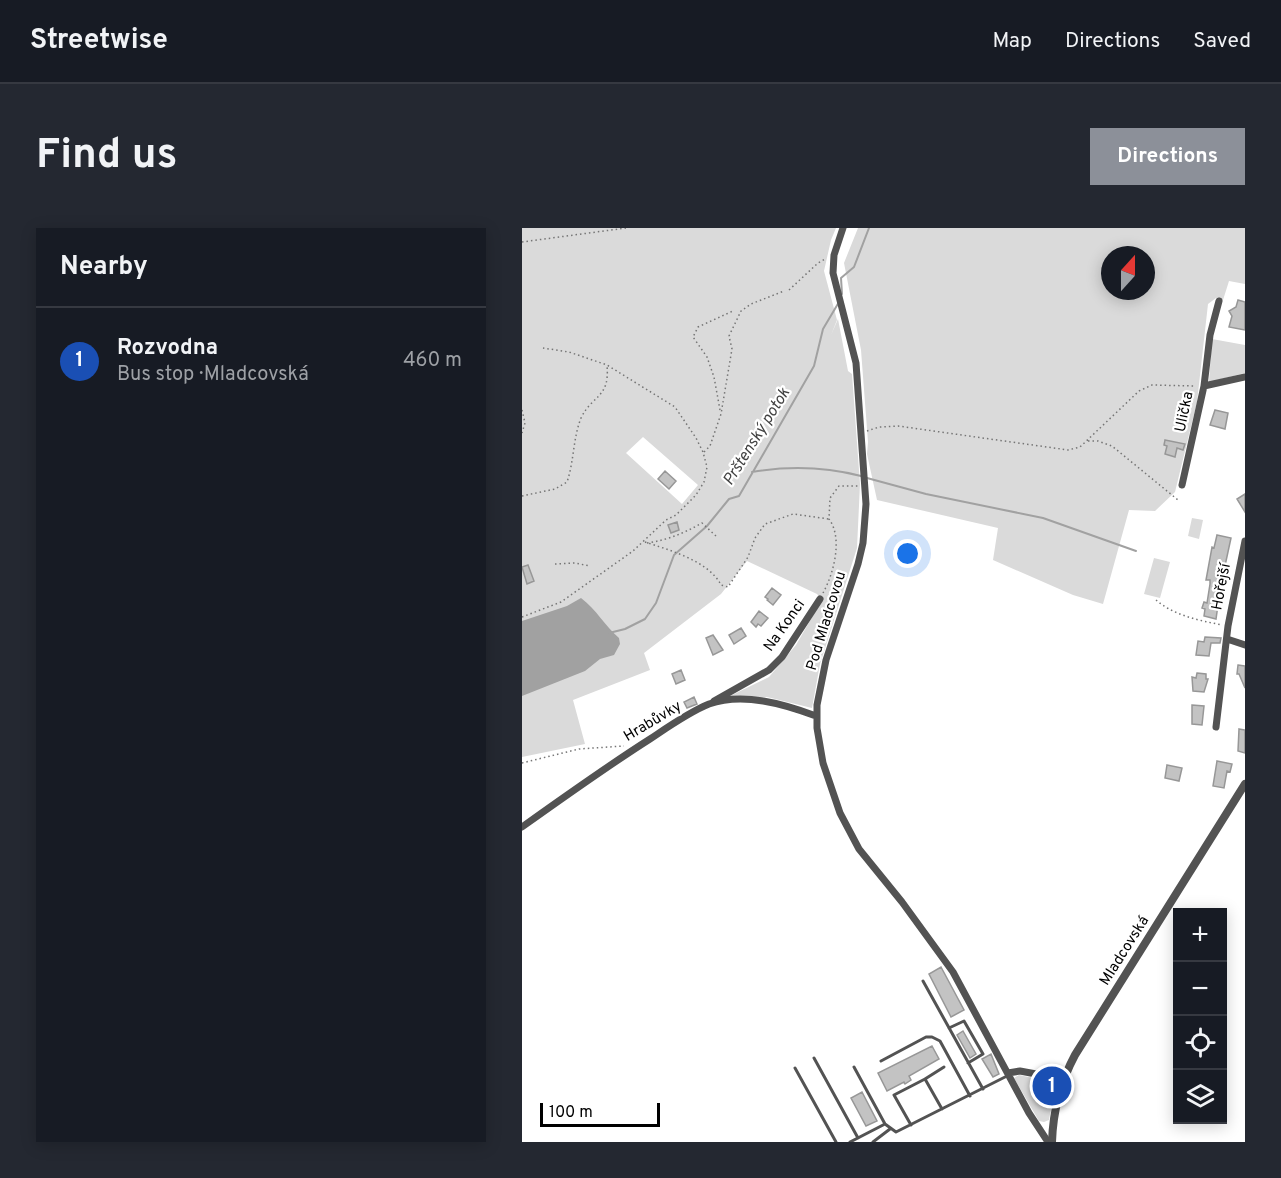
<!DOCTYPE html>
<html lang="en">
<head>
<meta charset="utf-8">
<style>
  body { margin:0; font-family:Overpass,sans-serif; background:#242831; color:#f1f3f6 }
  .controls { position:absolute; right:18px; bottom:18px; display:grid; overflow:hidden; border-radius:0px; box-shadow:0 3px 15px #0003 }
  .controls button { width:54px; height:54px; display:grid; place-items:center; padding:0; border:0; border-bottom:2px solid #363941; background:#171b24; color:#f1f3f6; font:30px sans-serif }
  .compass { position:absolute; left:579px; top:18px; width:54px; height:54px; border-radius:50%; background:#171b24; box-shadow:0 3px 15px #0003; rotate:21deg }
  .scale { position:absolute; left:18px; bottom:15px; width:120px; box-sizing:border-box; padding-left:6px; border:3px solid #000; border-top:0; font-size:16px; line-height:21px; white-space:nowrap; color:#000; -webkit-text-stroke:4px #fff; paint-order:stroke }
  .you { position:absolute; left:386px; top:326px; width:21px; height:21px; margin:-15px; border:4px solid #fff; border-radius:50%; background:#1a73e8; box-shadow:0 0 0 9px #1a73e833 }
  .badge { display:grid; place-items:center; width:39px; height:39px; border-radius:50%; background:#8c9099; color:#fff; font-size:20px; font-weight:700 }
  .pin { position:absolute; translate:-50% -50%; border:3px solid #fff; box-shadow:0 2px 6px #0006 }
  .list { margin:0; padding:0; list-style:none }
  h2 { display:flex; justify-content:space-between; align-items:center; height:78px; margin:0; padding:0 24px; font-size:26px }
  h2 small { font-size:20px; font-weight:400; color:#9ea1a6 }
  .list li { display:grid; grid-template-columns:39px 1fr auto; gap:18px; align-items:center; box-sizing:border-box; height:108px; padding:0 24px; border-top:2px solid #363941 }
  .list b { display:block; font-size:22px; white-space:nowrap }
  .list p { margin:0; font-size:20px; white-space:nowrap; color:#9ea1a6 }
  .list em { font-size:20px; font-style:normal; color:#9ea1a6 }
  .icon { flex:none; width:33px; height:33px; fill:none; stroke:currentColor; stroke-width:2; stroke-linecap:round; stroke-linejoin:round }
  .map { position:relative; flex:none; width:723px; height:914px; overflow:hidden; border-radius:0px }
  header { display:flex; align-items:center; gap:36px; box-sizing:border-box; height:84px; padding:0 30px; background:#171b24; border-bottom:2px solid #363941 }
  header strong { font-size:28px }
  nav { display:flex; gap:33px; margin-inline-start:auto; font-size:21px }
  .intro { display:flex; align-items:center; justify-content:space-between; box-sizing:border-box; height:144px; padding:0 36px }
  h1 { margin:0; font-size:42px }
  .button { padding:15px 27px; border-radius:0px; background:#8c9099; color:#fff; font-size:21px; font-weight:700 }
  main { display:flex; gap:36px; padding:0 36px }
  aside { flex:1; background:#171b24; border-radius:0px; box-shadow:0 3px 15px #0003 }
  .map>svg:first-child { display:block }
  .green { fill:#dadada; fill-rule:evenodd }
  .water { fill:#a1a1a1 }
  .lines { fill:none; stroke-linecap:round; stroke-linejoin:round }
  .stream { stroke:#a1a1a1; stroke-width:2 }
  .building { fill:#c3c3c3; stroke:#979797; stroke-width:1.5 }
  .path { stroke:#757575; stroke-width:1.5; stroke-dasharray:1.5 3; stroke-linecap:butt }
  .service { stroke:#535353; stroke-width:3 }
  .minor { stroke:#535353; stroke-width:7 }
  .tertiary { stroke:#535353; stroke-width:8 }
  .labels { text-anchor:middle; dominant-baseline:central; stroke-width:4.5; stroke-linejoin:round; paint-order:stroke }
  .street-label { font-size:15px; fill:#000; stroke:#fff }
  .water-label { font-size:16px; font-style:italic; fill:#424242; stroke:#fff }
</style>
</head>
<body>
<header>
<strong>Streetwise</strong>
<nav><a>Map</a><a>Directions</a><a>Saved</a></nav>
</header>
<div class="intro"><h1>Find us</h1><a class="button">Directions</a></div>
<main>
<aside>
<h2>Nearby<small></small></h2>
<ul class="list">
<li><span class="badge" style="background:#1a4fb4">1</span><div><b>Rozvodna</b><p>Bus stop · Mladcovská</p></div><em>460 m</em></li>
</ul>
</aside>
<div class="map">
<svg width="723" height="914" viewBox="0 0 723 914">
  <rect width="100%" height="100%" fill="#fff"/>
  <!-- green -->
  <path class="green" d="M0 0H314L309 12 302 43 315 92 309 107 316 91 326 143 330 146 338 256 335 320 298 436 290 480 245 469H206L247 449 274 417 300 372 295 366 225 333 199 366 122 425 128 442 51 472 63 516 0 529ZM121 209 176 257 160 276 104 225Z
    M336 0H723V56L707 53 701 72 694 70 686 76 675 174 653 264 633 283 607 282 581 376 551 367 471 332 476 300 355 272 345 226 346 214 339 122 322 35ZM588 27H624V63H588Z
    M690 111 723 117V145L687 154Z
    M670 290 681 292 677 311 666 308Z
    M632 330 648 334 638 370 622 366Z
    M497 847 525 853C535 863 529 879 527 892L522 894 517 893 492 850Z"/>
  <!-- water -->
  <path class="water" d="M59 370C74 381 83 398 97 410L98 416 92 427 78 431 63 443 0 468V393L45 378Z"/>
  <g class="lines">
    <!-- stream -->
    <path class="stream" d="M320 66 319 50 332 39 347 0
      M230 244C265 238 304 239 339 248
      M345 250 404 266 521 290 614 323
      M87 405 103 401 123 391 134 375 152 327 185 298 207 271 217 268 292 138 301 101 317 74"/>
  </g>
  <!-- building -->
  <path class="building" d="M716 72 723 74V102L707 99 710 88 707 83 714 79Z
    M693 182 706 185 703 201 688 197Z
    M643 212 663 216 661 222 655 220 653 229 643 226 645 218 642 217Z
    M143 243 154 253 147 261 136 251Z
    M723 266V284L715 271Z
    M155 294 157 302 149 305 146 297Z
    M695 307 709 310 701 347H703L701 353H699L697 358 693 376 696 377 694 391 682 388 683 381 680 380 682 374 685 375 688 356V352H684L690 319 692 320Z
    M6 337 12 353 5 356 0 339Z
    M250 360 259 367 251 377 245 372 246 371 243 369Z
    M237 383 246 390 239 398 236 396 234 399 229 394Z
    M219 400 224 408 212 416 207 407Z
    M191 407 201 422 191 427 184 410Z
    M683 409 699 410 698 415H689L687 428 674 427 676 413 682 414Z
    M716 437 723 438V460L717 446H715Z
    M159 442 163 452 154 456 150 446Z
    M675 445 684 446V451H686L682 464 671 463 670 449 674 450Z
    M172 469 175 476 165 480 162 474Z
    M670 477 682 478 680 497 670 496Z
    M717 501 723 502V525L716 523Z
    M695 533 710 536 708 544 705 543 702 560 691 558Z
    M645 537 660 540 657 553 643 550Z
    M419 739 442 782 429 789 407 746Z
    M441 803 454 826 448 830 435 807Z
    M410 818 417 831 387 848 389 852 383 856 382 854 365 863 356 845Z
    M469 826 477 846 471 849 460 831Z
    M340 864 355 893 344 898 329 870Z"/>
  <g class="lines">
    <!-- path -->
    <path class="path" d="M0 14 104 0
      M267 62 296 35 303 31
      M0 182 3 195 0 205
      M198 182 192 149 185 129 171 109 176 99 211 83
      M345 203 357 199 376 198 546 222 558 219 617 163 630 157 673 158
      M566 213H576L590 218 656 272
      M182 224 188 218 199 186 210 121 207 108 219 83 229 76 262 63
      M0 268 33 261 45 254C52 234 51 210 59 190 70 167 88 170 85 138
      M123 314C147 322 187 333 199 357L206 359 226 329 233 310 243 296 271 286 307 291
      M125 315C146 312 162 305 180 295L195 309
      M33 336 53 335 68 338
      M301 365C312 345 321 310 307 291L308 270 317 258H336
      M634 372C653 388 676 392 700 397
      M0 389 39 374 111 323 144 292 154 287 174 267 182 254 185 239 181 224 174 210 153 179 85 137 47 124 21 120
      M0 535 57 521 102 518"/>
    <!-- service -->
    <path class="service" d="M401 753 461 861
      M427 800 442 793 461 826 446 835
      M292 830 336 910
      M359 833 404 809H410L418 813 448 868
      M332 839 363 896 374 904 483 849
      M273 840 314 914
      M403 851 422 839
      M389 897 372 867 403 851 420 881
      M328 914 363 896
      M351 914 368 901"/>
    <!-- minor -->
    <path class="minor" d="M321 0 312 27 311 45 334 135 344 276 341 315 336 336 304 432 295 477V500L301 535 318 585 337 621 380 674 431 744 507 885 526 914
      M682 158 688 107 697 73
      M660 257 682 158 723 149
      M705 411 723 417
      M192 473 247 442 260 429 298 371
      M694 499 706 398 723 313
      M0 599C42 569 84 539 128 511 146 499 167 484 187 476 221 464 262 476 294 488
      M486 845 498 843 541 851"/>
    <!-- tertiary -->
    <path class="tertiary" d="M530 914C531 882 538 855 553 827L723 556"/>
  </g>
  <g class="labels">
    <!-- street labels -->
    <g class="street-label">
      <text transform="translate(663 184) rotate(-78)">Ulička</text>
      <text transform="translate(700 359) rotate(-79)">Hořejší</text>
      <text transform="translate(305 393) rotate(-73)">Pod Mladcovou</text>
      <text transform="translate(263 398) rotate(-55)">Na Konci</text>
      <text transform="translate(131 494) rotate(-31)">Hrabůvky</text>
      <text transform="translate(603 723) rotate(-58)">Mladcovská</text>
    </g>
    <!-- water labels -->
    <g class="water-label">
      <text transform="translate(235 209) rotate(-58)">Prštenský potok</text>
    </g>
  </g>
</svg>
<div class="controls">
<button>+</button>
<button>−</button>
<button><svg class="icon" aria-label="locate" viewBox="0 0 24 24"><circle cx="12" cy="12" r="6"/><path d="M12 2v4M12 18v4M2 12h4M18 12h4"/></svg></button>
<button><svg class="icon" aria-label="layers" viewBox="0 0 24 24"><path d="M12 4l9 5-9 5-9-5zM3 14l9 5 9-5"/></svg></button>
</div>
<svg class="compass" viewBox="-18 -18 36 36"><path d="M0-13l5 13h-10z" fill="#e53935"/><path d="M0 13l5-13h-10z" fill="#9ea1a6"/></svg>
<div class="scale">100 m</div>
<div class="you"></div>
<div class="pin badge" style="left:530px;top:858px;background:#1a4fb4">1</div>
</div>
</main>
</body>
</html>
